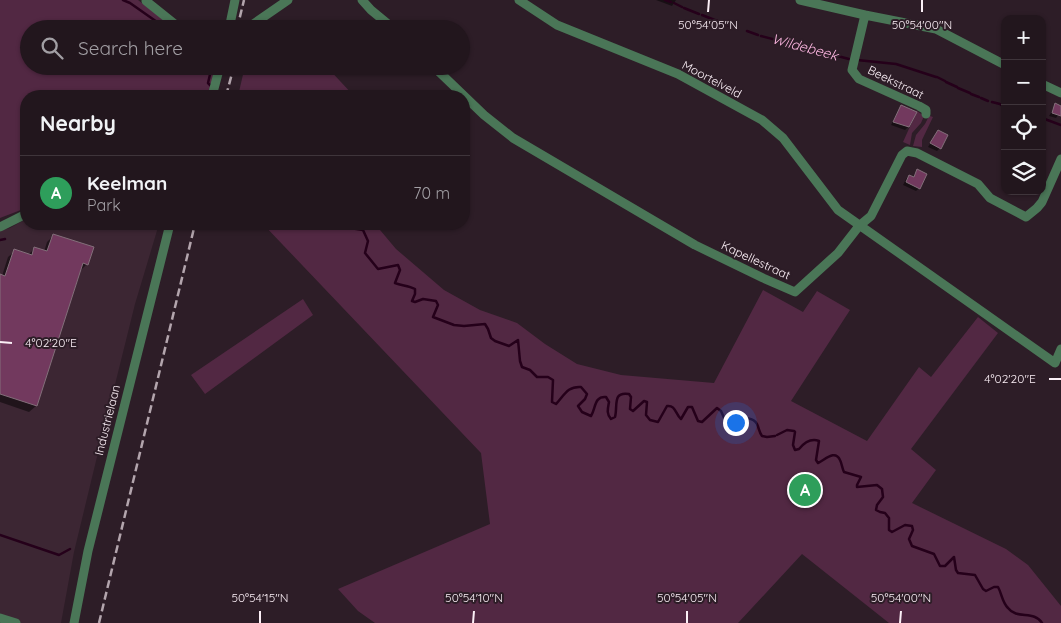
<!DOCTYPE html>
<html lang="en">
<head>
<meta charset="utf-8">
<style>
  body { margin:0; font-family:Quicksand,sans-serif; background:#2a1f26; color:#f1f3f6 }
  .controls { position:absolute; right:15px; top:15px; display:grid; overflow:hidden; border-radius:10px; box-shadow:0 1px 4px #0004 }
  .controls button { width:45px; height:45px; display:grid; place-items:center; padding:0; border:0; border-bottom:1px solid #3f353b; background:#22161d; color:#f1f3f6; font:25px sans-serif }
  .you { position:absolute; left:735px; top:422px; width:18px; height:18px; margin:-12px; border:4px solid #fff; border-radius:50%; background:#1a73e8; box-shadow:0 0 0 8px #1a73e833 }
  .badge { display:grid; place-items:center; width:32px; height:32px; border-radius:50%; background:#7c3aed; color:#fff; font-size:16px; font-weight:700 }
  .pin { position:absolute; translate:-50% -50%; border:2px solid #fff; box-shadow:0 1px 5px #0006 }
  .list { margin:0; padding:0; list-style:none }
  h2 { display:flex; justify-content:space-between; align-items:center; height:65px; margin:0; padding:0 20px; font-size:21px }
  h2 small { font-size:16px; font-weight:400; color:#a29fa4 }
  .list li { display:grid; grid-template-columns:32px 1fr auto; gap:15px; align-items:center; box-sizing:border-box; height:75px; padding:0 20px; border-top:1px solid #3f353b }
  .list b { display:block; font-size:19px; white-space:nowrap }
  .list p { margin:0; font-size:16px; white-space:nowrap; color:#a29fa4 }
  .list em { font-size:16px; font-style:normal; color:#a29fa4 }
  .icon { flex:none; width:28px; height:28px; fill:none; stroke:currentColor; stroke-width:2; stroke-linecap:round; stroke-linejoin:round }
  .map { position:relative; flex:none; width:1061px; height:623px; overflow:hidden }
  .search { position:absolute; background:#22161d; box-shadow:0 1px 4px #0004; left:20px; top:20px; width:450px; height:55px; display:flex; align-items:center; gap:12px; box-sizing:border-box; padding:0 18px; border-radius:28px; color:#a29fa4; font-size:19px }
  .panel { position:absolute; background:#22161d; box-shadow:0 1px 4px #0004; left:20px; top:90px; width:450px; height:140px; border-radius:20px }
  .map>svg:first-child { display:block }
  .built { fill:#3c2633 }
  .green { fill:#522843 }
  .shadow { fill:#0007 }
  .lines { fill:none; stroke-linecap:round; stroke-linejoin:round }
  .stream { stroke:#25001a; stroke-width:2.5 }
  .building { fill:#72395e; stroke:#836f7a }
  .minor { stroke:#4a7657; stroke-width:9 }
  .rail { stroke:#b3a5ad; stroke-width:2.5; stroke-dasharray:8 4; stroke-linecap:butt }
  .ticks { fill:none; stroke:#fbeff6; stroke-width:2 }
  .labels { text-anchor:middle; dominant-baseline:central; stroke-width:4; stroke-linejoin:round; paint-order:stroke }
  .street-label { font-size:12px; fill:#fbeff6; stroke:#2d1d27 }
  .water-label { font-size:14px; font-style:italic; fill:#fcb5e0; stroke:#2d1d27 }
  .ticks-label { font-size:12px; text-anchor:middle; fill:#fbeff6; stroke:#2d1d27; stroke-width:4; stroke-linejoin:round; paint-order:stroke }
</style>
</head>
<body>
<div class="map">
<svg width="1061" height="623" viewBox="0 0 1061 623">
  <rect width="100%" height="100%" fill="#2d1d27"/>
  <!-- built -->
  <path class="built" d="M26 219V224H159L135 304 96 461 74 552 61 623H0V231L10 228Z"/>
  <!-- green -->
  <path class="green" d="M0 0H138L176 29H29V66H217L210 92 207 96H26V208L0 218Z
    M245 66H326L354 96H238Z
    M917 111 924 116 921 123 912 133 910 145 903 142Z
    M930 114V116L933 117 922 140V147L913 146 916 135 925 124Z
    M263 224H375L396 249 444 290 480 310 517 323 545 344 577 364 621 375 714 383 763 290 803 312 817 291 850 310 791 401 867 441 919 367 931 377 978 317 998 333 911 449 936 470 912 503 1006 549 1028 565 1061 606V623H889L802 554 738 623H375L358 611 338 589 490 524 481 453Z
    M303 299 313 315 205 394 191 375Z"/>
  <!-- shadow -->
  <path class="shadow" d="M656 0H676L672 6Z
    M1056 105 1061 107V111L1056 118 1049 116Z
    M901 106 908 127 905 130 891 125Z
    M938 131 940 148 937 151 928 147Z
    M917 171 919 188 916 191 903 185 906 179 909 176 912 178Z
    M53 236 87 264 81 270 36 406 29 412 0 402V276H2L8 257 15 251 28 255 34 249 44 252 47 242Z"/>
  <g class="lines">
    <!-- stream -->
    <path class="stream" d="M123 0 130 3 167 29
      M665 0 671 2
      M674 3 682 7
      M684 8 699 14
      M702 15 730 26
      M747 31 758 35
      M761 36 849 59
      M857 60 896 64 936 77
      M937 77 945 81
      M946 82 957 87
      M211 86 208 83 212 66
      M958 88 970 93
      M239 94 241 96
      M971 94 979 97
      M981 98 988 101
      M992 102 1000 104
      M1001 105H1003
      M1042 118 1061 125
      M337 224V226L363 230 368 241 365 253 378 269 398 265 400 270 395 283C402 286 408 285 415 289V294L412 301 415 302 423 299 436 301 438 305 433 317 454 325 464 326 485 324 488 329 491 338 495 341 509 346 518 340 520 361 522 367 530 370 537 377H548L553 380 552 402 556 404C564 396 567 386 581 387L587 394 585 399 578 406 582 412 591 416C596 408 594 396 606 397L609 402C608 408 606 414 611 419L615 417C618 406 612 391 629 394L631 397 630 409 633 411 644 401 647 402 646 415 650 420 658 422 667 406C676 405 675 414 681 419L688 407H692L698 421 702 422 717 408 721 411 725 420C734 422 751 413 757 424 759 428 759 432 762 436L767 437 775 436
      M0 240 5 239
      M777 435 787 430 794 431 795 432 793 445 795 450 799 449C804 443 811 438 819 441L816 460 818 463C825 460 835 449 840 460 842 464 842 468 844 472L861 477 857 485V487L877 485 882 489 883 497 877 505 876 510 880 512 885 513 889 518V530L892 532 905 525 912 526 913 530 909 539 912 546 934 554 940 566H945L954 557 956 570 958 573 975 575 983 589 986 591 994 587H998C1002 594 1002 602 1008 608 1017 620 1034 610 1042 623
      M0 535 59 555 70 549"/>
  </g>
  <!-- building -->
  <path class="building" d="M1055 103 1061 106V116L1052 113Z
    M901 105 917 112 909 127 893 122Z
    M938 130 948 135 941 149 930 143Z
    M917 169 927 174 920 189 906 182 909 175 914 177Z
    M53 234 94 247 88 265 83 263 37 406 0 394V274L5 276 14 249 32 255 34 247 47 251Z"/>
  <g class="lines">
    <!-- minor -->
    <path class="minor" d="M362 0 371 10 394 29
      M519 0 557 25 678 74 762 120 783 138 838 210 1055 363 1061 349
      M800 0 865 15 936 29 1005 65
      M146 1 181 29
      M865 15 852 70 859 79 919 106 926 110V114
      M229 29 235 0
      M246 29 288 0
      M433 66 484 115 513 138 695 245 763 278 795 292 838 253 859 226 871 216 902 155 907 151 917 153 978 184 990 198 1026 217 1037 208 1042 202 1061 159
      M1042 84 1061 93
      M212 96 220 66
      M0 227 26 214
      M0 618 16 623
      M74 623 88 551 170 224"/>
    <!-- rail -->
    <path class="rail" d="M237 29 244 0
      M226 96 234 66
      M99 623 195 224"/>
  </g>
  <!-- ticks -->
  <path class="ticks" d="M708 12 709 0M922 12V0M0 342 12 343M1049 379H1061M260 623V611M473 623 474 611M687 623V611M900 623 901 611"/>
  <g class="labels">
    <!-- street labels -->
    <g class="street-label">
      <text transform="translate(712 79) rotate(28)">Moortelveld</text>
      <text transform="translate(896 82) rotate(26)">Beekstraat</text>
      <text transform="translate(756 260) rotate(25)">Kapellestraat</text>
      <text transform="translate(107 420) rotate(-76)">Industrielaan</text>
    </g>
    <!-- water labels -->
    <g class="water-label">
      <text transform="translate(805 47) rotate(15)">Wildebeek</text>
    </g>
  </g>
  <g class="ticks-label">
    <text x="708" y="29">50°54'05"N</text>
    <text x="922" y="29">50°54'00"N</text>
    <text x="51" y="347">4°02'20"E</text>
    <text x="1010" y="383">4°02'20"E</text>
    <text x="260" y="602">50°54'15"N</text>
    <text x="474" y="602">50°54'10"N</text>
    <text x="687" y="602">50°54'05"N</text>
    <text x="901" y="602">50°54'00"N</text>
  </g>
</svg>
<div class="controls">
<button>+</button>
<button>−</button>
<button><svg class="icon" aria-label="locate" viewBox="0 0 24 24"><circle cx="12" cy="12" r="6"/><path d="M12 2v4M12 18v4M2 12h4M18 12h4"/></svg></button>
<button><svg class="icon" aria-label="layers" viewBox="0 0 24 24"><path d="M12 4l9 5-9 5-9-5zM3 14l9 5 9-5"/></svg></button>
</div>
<div class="you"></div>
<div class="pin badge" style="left:805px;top:490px;background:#2e9e5b">A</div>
<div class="search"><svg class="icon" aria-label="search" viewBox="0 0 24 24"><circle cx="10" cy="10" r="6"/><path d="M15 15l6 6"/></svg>Search here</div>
<section class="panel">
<h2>Nearby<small></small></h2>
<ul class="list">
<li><span class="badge" style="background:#2e9e5b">A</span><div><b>Keelman</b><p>Park</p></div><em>70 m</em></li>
</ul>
</section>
</div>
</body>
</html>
